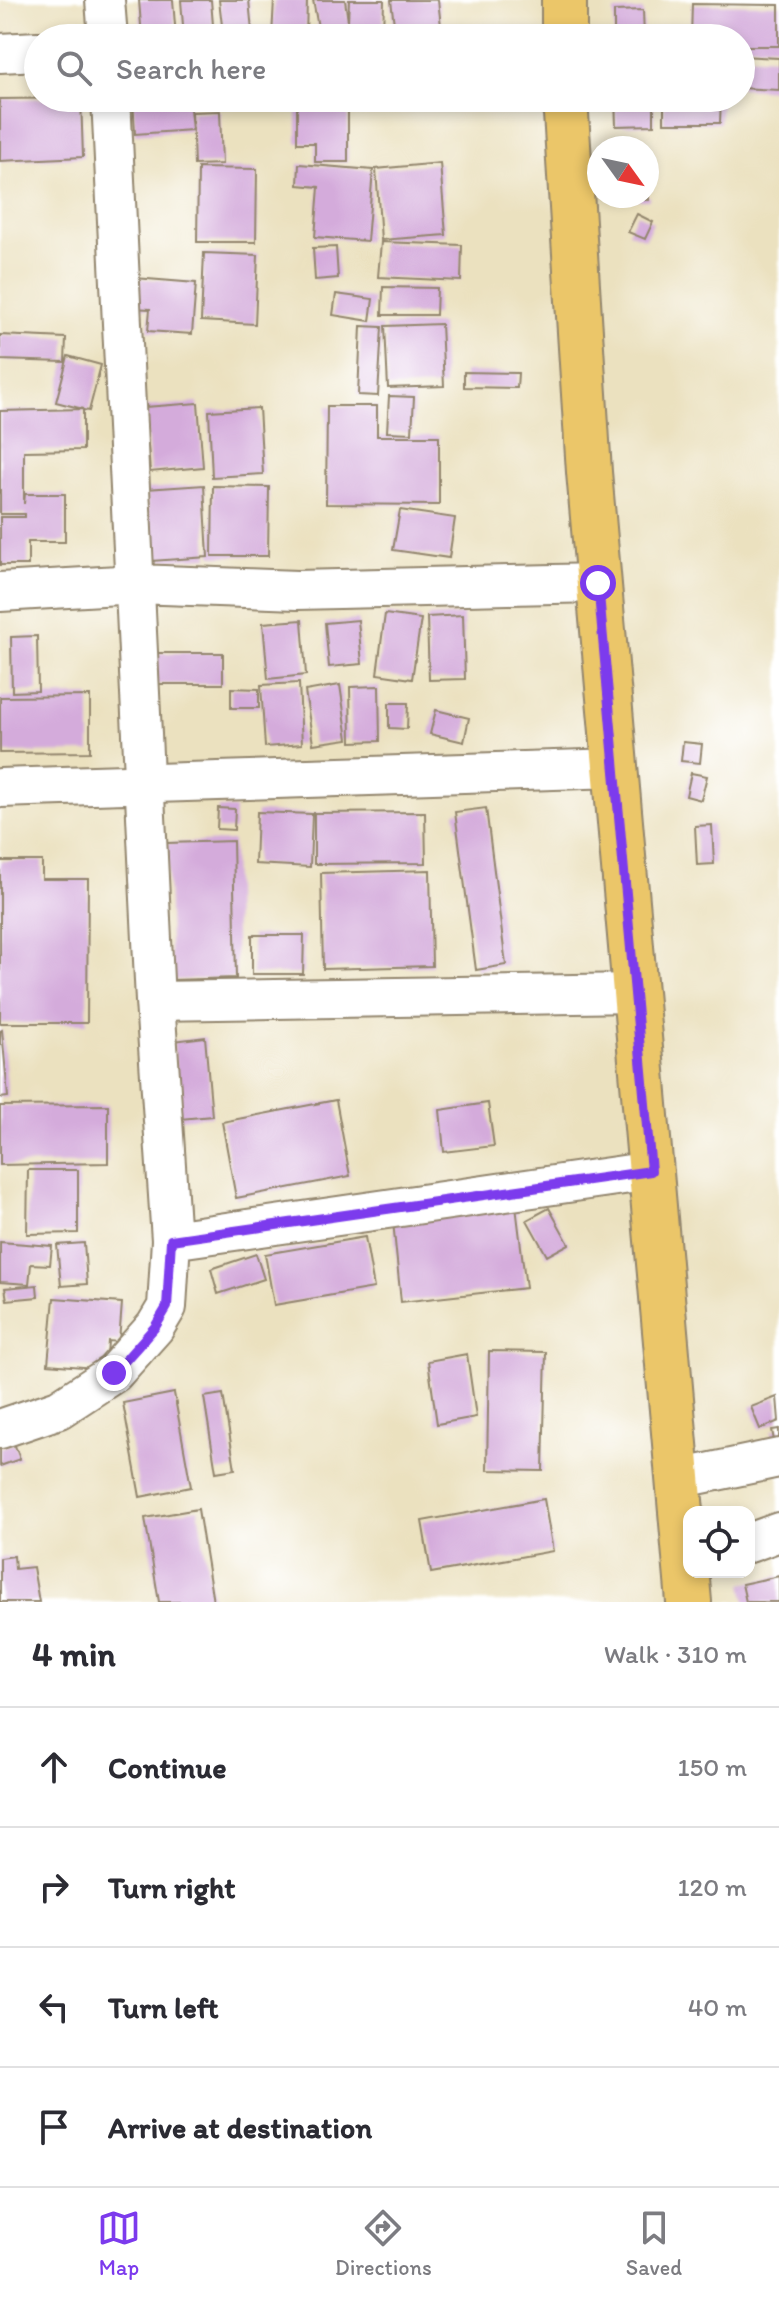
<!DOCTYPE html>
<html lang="en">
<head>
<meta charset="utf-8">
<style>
  body { margin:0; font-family:Itim,sans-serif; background:#f2f2f3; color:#2b2b33 }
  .controls { position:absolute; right:24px; bottom:24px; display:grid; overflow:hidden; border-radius:16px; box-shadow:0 4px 12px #0003 }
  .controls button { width:72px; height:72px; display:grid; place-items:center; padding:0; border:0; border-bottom:2px solid #e1e1e2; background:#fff; color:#2b2b33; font:40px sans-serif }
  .compass { position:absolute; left:587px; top:136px; width:72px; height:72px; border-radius:50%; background:#fff; box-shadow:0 4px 12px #0003; rotate:123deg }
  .stop { position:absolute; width:24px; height:24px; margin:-18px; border:6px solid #7c3aed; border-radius:50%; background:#fff }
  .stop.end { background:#7c3aed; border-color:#fff; box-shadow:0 2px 8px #0008 }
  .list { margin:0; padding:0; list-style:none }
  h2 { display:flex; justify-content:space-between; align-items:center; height:104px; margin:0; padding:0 32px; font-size:34px }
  h2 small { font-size:26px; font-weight:400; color:#7c7c81 }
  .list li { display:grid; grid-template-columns:52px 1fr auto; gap:24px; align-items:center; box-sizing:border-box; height:120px; padding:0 32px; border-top:2px solid #e1e1e2 }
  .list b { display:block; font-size:30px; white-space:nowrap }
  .list em { font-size:26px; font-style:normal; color:#7c7c81 }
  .icon { flex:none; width:44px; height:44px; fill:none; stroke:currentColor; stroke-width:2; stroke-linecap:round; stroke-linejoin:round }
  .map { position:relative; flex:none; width:779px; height:1602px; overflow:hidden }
  .search { position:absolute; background:#fff; box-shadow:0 4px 12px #0003; left:24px; right:24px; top:24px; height:88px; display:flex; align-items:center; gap:20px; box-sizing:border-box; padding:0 28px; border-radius:44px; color:#7c7c81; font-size:30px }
  .sheet { height:584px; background:#fff }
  nav { display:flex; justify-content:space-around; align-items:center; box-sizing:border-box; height:112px; border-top:2px solid #e1e1e2; background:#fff; font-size:22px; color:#7c7c81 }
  nav a { display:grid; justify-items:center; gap:4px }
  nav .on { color:#7c3aed }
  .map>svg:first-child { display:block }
  .building { fill:#d4abdb }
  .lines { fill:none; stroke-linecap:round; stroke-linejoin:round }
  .minor-casing { stroke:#93866e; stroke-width:42 }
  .major-casing { stroke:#93866e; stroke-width:48 }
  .minor { stroke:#fff; stroke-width:38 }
  .major { stroke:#ebc669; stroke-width:44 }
  .route { stroke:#7c3aed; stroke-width:10 }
</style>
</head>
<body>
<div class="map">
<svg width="779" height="1602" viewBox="0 0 779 1602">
  <rect width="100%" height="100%" fill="#fff"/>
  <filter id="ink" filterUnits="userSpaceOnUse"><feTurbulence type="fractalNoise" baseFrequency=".0125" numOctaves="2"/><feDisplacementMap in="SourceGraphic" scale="16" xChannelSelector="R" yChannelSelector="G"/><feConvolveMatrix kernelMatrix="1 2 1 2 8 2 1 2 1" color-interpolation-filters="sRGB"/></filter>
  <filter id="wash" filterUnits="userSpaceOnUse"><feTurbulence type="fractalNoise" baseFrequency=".006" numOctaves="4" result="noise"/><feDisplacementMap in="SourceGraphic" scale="32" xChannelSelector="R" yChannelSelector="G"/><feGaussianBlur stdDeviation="1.8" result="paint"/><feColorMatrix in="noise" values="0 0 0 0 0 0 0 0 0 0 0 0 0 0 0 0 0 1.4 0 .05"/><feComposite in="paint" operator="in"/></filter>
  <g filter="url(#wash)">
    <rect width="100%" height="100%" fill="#ebe1bf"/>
    <g id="blocks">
      <!-- building -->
      <path class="building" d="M139 0H173L176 38H142Z
        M181 0H211L214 38H184Z
        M219 0H249L252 31 223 34Z
        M274 0H307L306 37 272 36Z
        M313 0H345L348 21 349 0H384L383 34 350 32 320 38Z
        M391 0H438L441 26 395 32Z
        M692 4 779 5V46H741V38H691Z
        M643 10 644 38H614V11Z
        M741 56 779 58V90L741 88Z
        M81 98 83 157 0 161V99Z
        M133 98H189L192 130 135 134Z
        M297 98H348V162H315V143H297Z
        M615 98 654 100V125L616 126Z
        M721 98 720 123H664V99Z
        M220 111 222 164 194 165 192 112Z
        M440 163 446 235 381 240 376 169Z
        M299 164 373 170 367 241 315 237 319 187 298 185Z
        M198 168 257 169 256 242H197Z
        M625 196H649V200H625Z
        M637 214 653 222 645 239 628 232Z
        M381 242 462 245 461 281 378 277Z
        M336 247 338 278 315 280 313 248Z
        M204 253 258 255 255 324 201 321Z
        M135 278 196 283 192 334 148 331 150 309 133 308Z
        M383 287 437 288 436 315H382Z
        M336 294 373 299 370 321 333 315Z
        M441 324 444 386 388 388 385 326Z
        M361 326 382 327 378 396 358 395Z
        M0 335 66 338 65 362 0 360Z
        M68 356 101 365 89 411 83 410V450L24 451V504L25 494H65V542H28V565H0V517H25V514H0V411L83 409 56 402Z
        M464 372 518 373 517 388 464 387Z
        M389 396 414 397 412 433 387 432Z
        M198 403 203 467 150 472 145 407Z
        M327 406H377V436H439V505L326 504Z
        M259 408 263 474 212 477 209 411Z
        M204 485 208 557 151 561 146 489Z
        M213 486 269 487 268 556H212Z
        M400 510 455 518 449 558 393 550Z
        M385 614 421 619 412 679 377 674Z
        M463 615 465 679 429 680 427 617Z
        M302 620 306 675 268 679 263 623Z
        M358 620 362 664 329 667 325 623Z
        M37 636 38 691 12 692 11 637Z
        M146 653H223V684H146Z
        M299 683 302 744 265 747 261 685Z
        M340 685 348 739 313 744 305 691Z
        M379 686 380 741 351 742 350 687Z
        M231 688 259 689V708H231Z
        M90 696V752L0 753V697Z
        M389 703H408L407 729 389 728Z
        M436 710 469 718 464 742 430 734Z
        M683 742 702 744 700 763 681 761Z
        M691 773 707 776 701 800 686 796Z
        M218 808 235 809 234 830 217 829Z
        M486 808 506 965 476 970 455 812Z
        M257 812 312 814 310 867 255 864Z
        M425 812 426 863 314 864V813Z
        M712 825 714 864 697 865 695 826Z
        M233 841 236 978 171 980 167 843Z
        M0 861H42V879H88L87 1023H0Z
        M430 870 432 966 323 969 321 873Z
        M252 935H304L303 974H252Z
        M2 1030 8 1097 0 1098V1031Z
        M205 1037 212 1116 180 1119 173 1041Z
        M336 1100 350 1176 236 1198 222 1122Z
        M488 1103 494 1146 444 1152 440 1110Z
        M108 1105V1163L0 1165V1106Z
        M28 1170H78V1233L27 1234Z
        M515 1198 526 1288 401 1302 392 1211Z
        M549 1208 569 1244 547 1256 527 1220Z
        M365 1237 374 1288 274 1305 265 1254Z
        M0 1242 52 1246 50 1265 31 1264 29 1284 0 1282Z
        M84 1243 87 1284 61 1286 57 1245Z
        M256 1254 264 1279 218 1294 211 1269Z
        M37 1285 38 1297 7 1300 5 1288Z
        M54 1298 122 1303 119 1342 108 1341 106 1369 48 1364Z
        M489 1351 546 1352 543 1471 487 1470Z
        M467 1354 476 1417 437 1424 428 1361Z
        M174 1393 191 1487 140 1497 123 1403Z
        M223 1394 235 1469 216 1472 204 1397Z
        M777 1397 779 1421 760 1429 751 1407Z
        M779 1429V1445L775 1446 772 1430Z
        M14 1443 20 1459 0 1466V1448Z
        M544 1499 553 1551 431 1573 422 1521Z
        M198 1509 213 1602H159L145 1518Z
        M14 1556 15 1569 33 1567 39 1602H0V1558Z
        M779 1576V1602H746L742 1584Z"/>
    </g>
  </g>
  <g filter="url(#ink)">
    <use href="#blocks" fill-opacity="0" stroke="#93866e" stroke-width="2"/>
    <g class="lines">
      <!-- minor casing -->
      <g class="minor-casing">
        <path id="minor" d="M105 0 108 38
          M0 53 38 51
          M111 98 155 1001 171 1240 651 1171
          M0 592 136 584 297 590 598 583
          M0 788 617 768
          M155 1001 635 993
          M0 1429 59 1409 114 1373 155 1327 167 1307 171 1240
          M678 1479 779 1458
          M749 1543 779 1532"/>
      </g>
      <!-- major casing -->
      <g class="major-casing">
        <path id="major" d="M564 38V0
          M565 98 589 472 689 1602"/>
      </g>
      <!-- minor -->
      <use href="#minor" class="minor"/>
      <!-- major -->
      <use href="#major" class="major"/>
    </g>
  </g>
  <g class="lines" filter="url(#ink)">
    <!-- route -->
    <path class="route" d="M114 1373 155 1327 167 1307 171 1240 651 1171 598 583"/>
  </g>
</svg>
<div class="controls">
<button><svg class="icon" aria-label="locate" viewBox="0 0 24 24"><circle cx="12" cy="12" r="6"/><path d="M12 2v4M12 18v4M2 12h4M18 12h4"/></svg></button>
</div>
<svg class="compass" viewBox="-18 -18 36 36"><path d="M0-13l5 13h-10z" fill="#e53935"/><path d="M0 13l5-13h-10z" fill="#7c7c81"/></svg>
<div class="stop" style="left:598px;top:583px"></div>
<div class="stop end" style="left:114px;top:1373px"></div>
<div class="search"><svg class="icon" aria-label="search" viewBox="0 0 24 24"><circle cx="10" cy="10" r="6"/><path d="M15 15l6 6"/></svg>Search here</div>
</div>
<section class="sheet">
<h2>4 min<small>Walk · 310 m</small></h2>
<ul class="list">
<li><svg class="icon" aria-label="ahead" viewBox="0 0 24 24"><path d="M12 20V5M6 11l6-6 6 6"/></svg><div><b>Continue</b></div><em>150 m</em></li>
<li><svg class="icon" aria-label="right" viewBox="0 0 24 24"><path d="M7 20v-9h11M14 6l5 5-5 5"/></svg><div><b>Turn right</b></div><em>120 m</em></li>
<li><svg class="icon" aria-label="left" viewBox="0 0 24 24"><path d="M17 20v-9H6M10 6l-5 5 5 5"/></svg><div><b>Turn left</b></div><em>40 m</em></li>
<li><svg class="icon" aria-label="arrive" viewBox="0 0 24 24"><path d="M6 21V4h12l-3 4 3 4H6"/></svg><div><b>Arrive at destination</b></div></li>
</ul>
</section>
<nav>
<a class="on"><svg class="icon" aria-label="map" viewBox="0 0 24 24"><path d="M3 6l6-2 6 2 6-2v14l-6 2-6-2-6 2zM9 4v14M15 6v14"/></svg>Map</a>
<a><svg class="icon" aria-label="directions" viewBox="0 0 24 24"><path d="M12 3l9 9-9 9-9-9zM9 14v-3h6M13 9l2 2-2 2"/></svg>Directions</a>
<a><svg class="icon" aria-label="saved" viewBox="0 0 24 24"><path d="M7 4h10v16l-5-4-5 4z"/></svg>Saved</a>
</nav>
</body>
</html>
